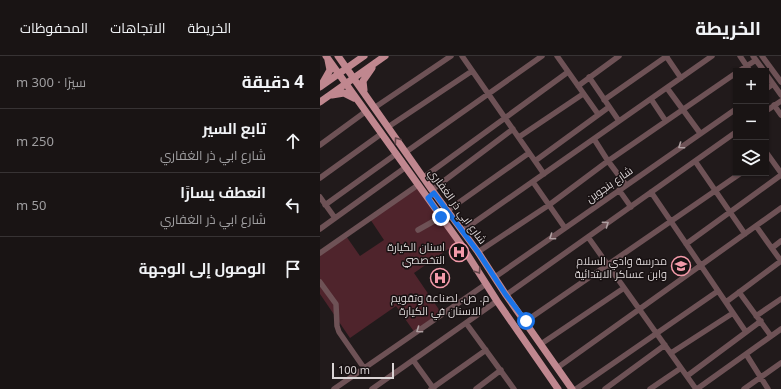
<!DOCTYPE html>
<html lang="ar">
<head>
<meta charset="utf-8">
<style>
  body { margin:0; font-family:"Noto Sans",Cairo,sans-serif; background:#262122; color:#f1f3f6; direction:rtl }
  .controls { position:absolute; right:12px; top:12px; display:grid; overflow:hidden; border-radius:0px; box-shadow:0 1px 3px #0004 }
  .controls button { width:36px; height:36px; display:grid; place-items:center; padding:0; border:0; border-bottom:1px solid #373334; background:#191414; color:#f1f3f6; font:20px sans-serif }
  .scale { position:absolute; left:12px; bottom:10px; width:62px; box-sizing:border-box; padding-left:4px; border:2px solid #dad4d5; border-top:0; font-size:11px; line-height:14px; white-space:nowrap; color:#dad4d5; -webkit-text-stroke:3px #181112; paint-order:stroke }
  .stop { position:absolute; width:12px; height:12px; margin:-9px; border:3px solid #1a73e8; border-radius:50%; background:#fff }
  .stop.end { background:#1a73e8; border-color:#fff; box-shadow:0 1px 4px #0008 }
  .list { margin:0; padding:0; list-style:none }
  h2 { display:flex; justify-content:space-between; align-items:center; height:52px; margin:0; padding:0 16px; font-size:17px }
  h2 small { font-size:13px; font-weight:400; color:#9f9ea0 }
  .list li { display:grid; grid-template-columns:26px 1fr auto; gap:12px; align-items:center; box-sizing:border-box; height:64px; padding:0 16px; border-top:1px solid #373334 }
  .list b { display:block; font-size:15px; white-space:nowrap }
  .list p { margin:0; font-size:13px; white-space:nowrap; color:#9f9ea0 }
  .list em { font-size:13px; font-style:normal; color:#9f9ea0 }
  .icon { flex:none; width:22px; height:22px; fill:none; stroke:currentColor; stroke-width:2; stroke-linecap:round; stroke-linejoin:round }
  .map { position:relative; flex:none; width:461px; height:333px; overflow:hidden; direction:ltr }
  header { display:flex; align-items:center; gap:24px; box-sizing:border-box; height:56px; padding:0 20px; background:#191414; border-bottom:1px solid #373334 }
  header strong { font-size:19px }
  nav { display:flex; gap:22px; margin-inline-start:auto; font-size:14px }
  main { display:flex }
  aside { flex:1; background:#191414 }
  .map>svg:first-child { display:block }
  .green { fill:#4f242c }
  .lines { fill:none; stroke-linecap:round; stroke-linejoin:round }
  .minor { stroke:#6e5256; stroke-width:5.5 }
  .major { stroke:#c0878f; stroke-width:7 }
  .oneway { stroke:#64464a }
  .oneway2 { stroke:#afa0a2 }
  .route { stroke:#1a73e8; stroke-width:5 }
  .labels { text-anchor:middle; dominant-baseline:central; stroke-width:3; stroke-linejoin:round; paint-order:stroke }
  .street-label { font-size:11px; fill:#dad4d5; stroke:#181112 }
  .poi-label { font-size:11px; fill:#dad4d5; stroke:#181112; text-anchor:end }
</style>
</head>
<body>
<header>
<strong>الخريطة</strong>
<nav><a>الخريطة</a><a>الاتجاهات</a><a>المحفوظات</a></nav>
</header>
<main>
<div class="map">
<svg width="461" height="333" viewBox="0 0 461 333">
  <rect width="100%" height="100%" fill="#211a1b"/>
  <!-- green -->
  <path class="green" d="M97 130 137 187 94 217 122 258 95 277 76 250 30 282 0 238V198L26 180 40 200 64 184 50 163Z"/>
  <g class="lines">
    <!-- minor -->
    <path class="minor" d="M142 0 224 118
      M237 0 278 58
      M346 0 361 22
      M420 0 430 15
      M433 0 444 15
      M442 0 461 26
      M419 15 436 4
      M446 18 461 39
      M269 21 299 65
      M258 30 299 0
      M347 32 380 77
      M446 33 453 28
      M331 43 345 64
      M284 44 347 0
      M454 49 461 59
      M54 52 131 0
      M446 55 461 45
      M68 71 152 15
      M199 81 263 38
      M274 83 288 105 306 129
      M0 89 45 56
      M86 96 222 0
      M446 96 461 117
      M215 105 289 51
      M375 105 425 178
      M104 121 248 16
      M0 122 61 78
      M213 126 245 172
      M112 134 193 73
      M299 134 311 151
      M331 136 426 276
      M0 141 15 162
      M5 149 76 98
      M127 155 209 97
      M436 170 461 205
      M0 173 86 111
      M98 174 121 161
      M142 175 392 0
      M268 181 376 333
      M366 188 461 119
      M452 192 461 185
      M158 196 229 149 288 105 416 17
      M0 197 98 129
      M175 221 416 53
      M0 226 16 248 17 270 19 276 44 312
      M419 236 451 280
      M186 239 416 76
      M406 246 461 205
      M436 260 461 243
      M206 265 421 117
      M146 267 194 333
      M221 288 304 232
      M351 297 413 257
      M426 298 448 333
      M93 304 114 333
      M237 312 461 152
      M367 320 441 265
      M14 333 166 228
      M52 333 177 245
      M111 333 166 294
      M156 333 181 314
      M256 333 398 235
      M285 333 345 289
      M330 333 361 312
      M377 333 461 273
      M424 333 461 307"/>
    <!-- major -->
    <path class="major" d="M6 0 140 187 177 245 238 333
      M18 0 112 134 158 196 186 239 252 333
      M2 28 10 14 8 4
      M0 31 44 0
      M44 34 43 25 52 12
      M12 39 24 37 34 42
      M0 46 65 0"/>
  </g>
  <!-- one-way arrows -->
  <defs><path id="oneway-chevron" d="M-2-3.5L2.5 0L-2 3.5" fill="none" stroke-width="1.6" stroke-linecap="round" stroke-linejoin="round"/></defs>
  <g class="oneway">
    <use href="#oneway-chevron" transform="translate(77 84) rotate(-126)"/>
    <use href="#oneway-chevron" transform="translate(158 215) rotate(57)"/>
  </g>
  <g class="oneway2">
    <use href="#oneway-chevron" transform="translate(361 90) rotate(145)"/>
    <use href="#oneway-chevron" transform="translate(286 168) rotate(-35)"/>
    <use href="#oneway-chevron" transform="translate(232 181) rotate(145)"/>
    <use href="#oneway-chevron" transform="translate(99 274) rotate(145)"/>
  </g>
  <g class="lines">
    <!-- route -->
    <path class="route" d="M121 161 108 142 114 137 158 196 186 239 206 265"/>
  </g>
  <!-- icons -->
  <defs>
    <g id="hospital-ring" transform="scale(1)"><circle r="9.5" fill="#181112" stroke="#f39aa9" stroke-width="1.5"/><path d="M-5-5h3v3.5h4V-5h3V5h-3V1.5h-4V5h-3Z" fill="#f39aa9"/></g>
    <g id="school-ring" transform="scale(1)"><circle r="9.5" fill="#181112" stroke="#f39aa9" stroke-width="1.5"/><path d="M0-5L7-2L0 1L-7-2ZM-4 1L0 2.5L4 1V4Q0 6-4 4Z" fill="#f39aa9"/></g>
  </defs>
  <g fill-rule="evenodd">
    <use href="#hospital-ring" x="139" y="196"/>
    <use href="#school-ring" x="361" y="210"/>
    <use href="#hospital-ring" x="120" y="222"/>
  </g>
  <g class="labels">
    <!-- street labels -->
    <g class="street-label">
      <text transform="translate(289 128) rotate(-35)">شارع بنجوين</text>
      <text transform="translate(138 150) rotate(54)">شارع ابي ذر الغفاري</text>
    </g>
    <!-- poi labels -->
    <g class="poi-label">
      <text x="125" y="190">اسنان الكيارة<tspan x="125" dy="13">التخصصي</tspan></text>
      <text x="347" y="204">مدرسة وادي السلام<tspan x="347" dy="13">وابن عساكر الابتدائية</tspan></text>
      <text x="120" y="241" text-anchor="middle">م. ص. لصناعة وتقويم<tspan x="120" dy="13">الاسنان في الكيارة</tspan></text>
    </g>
  </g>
</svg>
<div class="controls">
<button>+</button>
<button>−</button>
<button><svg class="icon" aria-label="layers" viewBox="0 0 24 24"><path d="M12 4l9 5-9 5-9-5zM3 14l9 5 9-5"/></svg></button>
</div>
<div class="scale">100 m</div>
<div class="stop" style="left:206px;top:265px"></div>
<div class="stop end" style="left:121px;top:161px"></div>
</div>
<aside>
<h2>4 دقيقة<small>سيرًا · 300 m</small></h2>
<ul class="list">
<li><svg class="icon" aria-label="ahead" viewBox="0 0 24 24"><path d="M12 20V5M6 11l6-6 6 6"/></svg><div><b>تابع السير</b><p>شارع ابي ذر الغفاري</p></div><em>250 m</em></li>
<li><svg class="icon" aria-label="left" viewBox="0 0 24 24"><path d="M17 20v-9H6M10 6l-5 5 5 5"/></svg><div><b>انعطف يسارًا</b><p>شارع ابي ذر الغفاري</p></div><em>50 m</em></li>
<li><svg class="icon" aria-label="arrive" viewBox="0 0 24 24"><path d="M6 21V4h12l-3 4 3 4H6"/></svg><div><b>الوصول إلى الوجهة</b></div></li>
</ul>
</aside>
</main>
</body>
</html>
